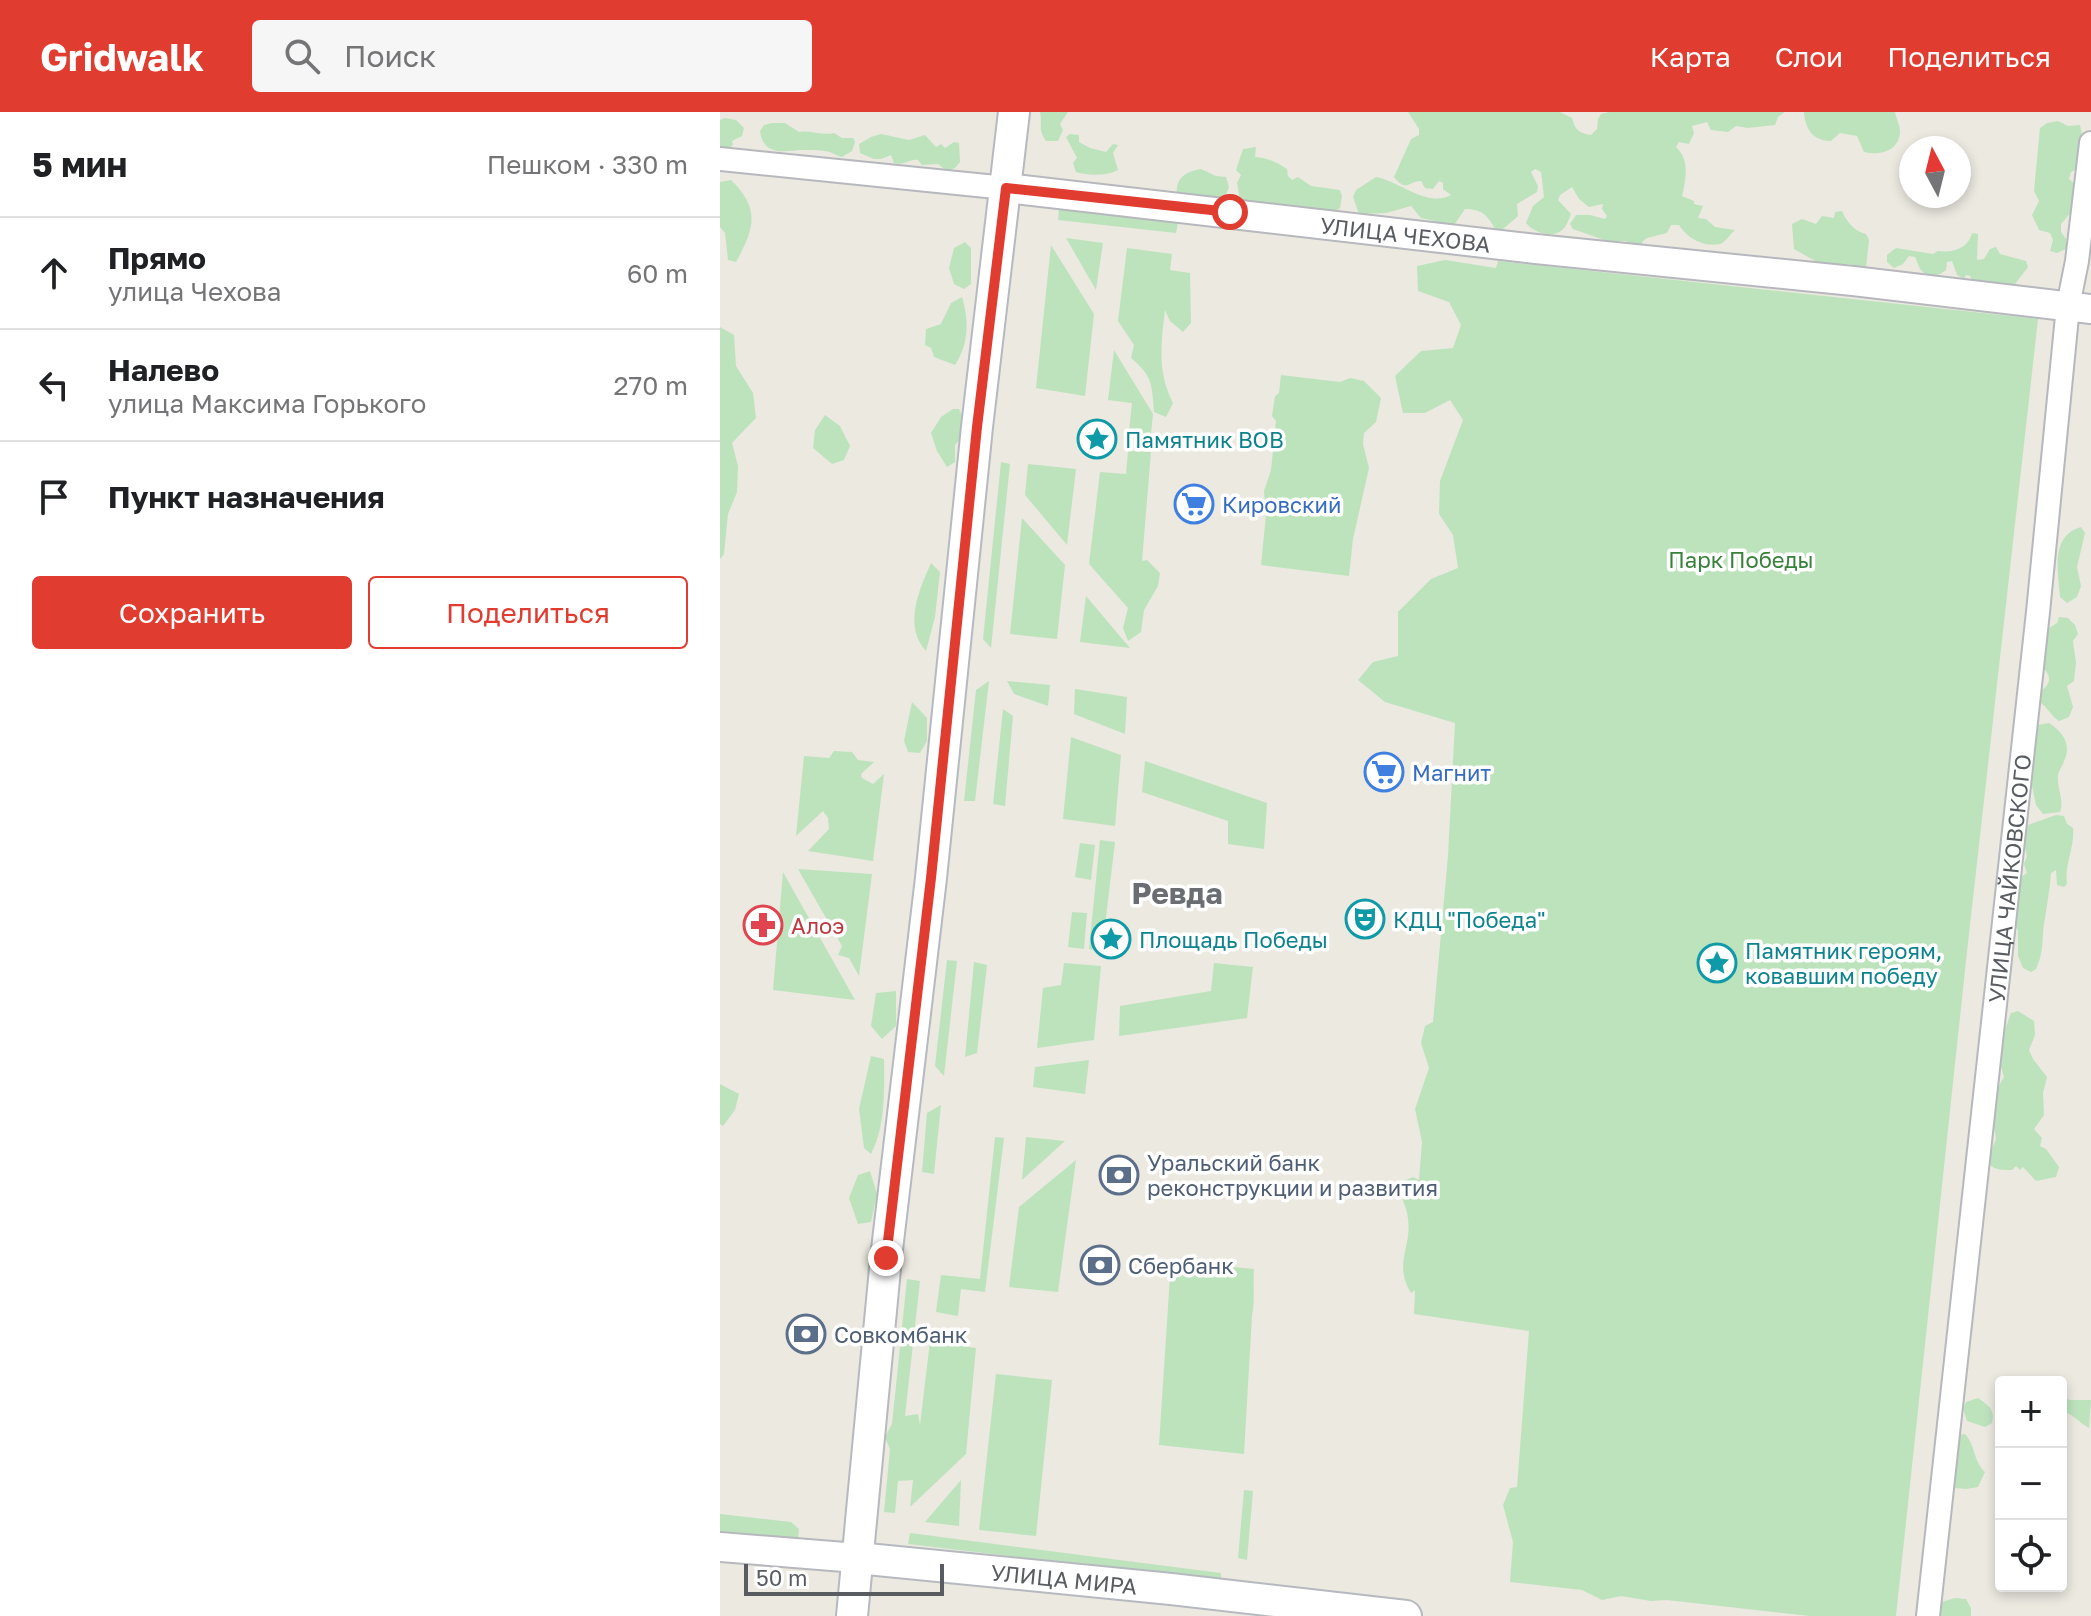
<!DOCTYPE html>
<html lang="ru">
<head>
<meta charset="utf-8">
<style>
  body { margin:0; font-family:"Golos Text",sans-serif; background:#f6f6f6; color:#202124 }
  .controls { position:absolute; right:24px; bottom:24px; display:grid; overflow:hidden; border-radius:8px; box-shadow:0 4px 12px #0003 }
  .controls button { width:72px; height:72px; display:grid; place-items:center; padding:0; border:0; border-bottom:2px solid #e0e0e0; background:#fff; color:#202124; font:40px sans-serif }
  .compass { position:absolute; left:1179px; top:24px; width:72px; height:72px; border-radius:50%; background:#fff; box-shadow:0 4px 12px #0003; rotate:353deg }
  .scale { position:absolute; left:24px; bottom:20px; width:200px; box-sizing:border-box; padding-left:8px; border:4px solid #595c61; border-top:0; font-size:22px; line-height:28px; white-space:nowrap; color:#595c61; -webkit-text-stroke:6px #fff; paint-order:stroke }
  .stop { position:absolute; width:24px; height:24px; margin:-18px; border:6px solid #e13c30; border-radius:50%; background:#fff }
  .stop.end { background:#e13c30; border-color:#fff; box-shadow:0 2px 8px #0008 }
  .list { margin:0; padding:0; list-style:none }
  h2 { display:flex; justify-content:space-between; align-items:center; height:104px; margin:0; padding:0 32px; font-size:34px }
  h2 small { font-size:26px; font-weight:400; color:#757577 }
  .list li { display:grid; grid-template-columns:52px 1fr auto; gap:24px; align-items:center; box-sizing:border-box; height:112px; padding:0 32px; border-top:2px solid #e0e0e0 }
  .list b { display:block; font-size:30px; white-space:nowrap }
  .list p { margin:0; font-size:26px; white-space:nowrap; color:#757577 }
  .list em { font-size:26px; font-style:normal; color:#757577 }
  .actions { display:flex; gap:16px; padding:24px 32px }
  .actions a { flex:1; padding:18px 0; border:2px solid #e13c30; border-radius:8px; text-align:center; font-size:28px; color:#e13c30 }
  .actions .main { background:#e13c30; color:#fff }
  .icon { flex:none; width:44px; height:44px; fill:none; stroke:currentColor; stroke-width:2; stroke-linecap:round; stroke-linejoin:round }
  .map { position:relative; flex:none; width:1371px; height:1504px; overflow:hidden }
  header { display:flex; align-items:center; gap:48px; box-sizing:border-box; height:112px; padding:0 40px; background:#e13c30; color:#fff }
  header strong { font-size:38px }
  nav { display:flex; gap:44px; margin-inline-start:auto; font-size:28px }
  .search { width:560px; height:72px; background:#f6f6f6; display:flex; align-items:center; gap:20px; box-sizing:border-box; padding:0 28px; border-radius:8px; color:#757577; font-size:30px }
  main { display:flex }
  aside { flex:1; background:#fff }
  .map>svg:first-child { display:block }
  .green { fill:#bde3bd }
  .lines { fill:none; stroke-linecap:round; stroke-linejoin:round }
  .minor-casing { stroke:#b6b8bd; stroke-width:26 }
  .tertiary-casing { stroke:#b6b8bd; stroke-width:32 }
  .secondary-casing { stroke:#b6b9bf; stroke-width:34 }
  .minor { stroke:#fff; stroke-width:22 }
  .tertiary { stroke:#fff; stroke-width:28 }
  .secondary { stroke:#fff; stroke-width:30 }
  .route { stroke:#e13c30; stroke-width:10 }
  .labels { text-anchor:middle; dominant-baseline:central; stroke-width:7; stroke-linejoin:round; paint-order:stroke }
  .street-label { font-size:22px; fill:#595c61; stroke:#fff }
  .culture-label { font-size:22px; fill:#0d838f; stroke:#fff; text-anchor:start }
  .shop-label { font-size:22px; fill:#366cbe; stroke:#fff; text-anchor:start }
  .park-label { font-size:22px; fill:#37813a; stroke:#fff }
  .health-label { font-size:22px; fill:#be3a42; stroke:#fff; text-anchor:start }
  .service-label { font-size:22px; fill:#4e5e75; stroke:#fff; text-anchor:start }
  .district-label { font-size:30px; font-weight:bold; fill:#6a6e73; stroke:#fff }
</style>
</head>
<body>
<header>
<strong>Gridwalk</strong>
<div class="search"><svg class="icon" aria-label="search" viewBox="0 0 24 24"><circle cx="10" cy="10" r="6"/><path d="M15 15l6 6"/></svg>Поиск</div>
<nav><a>Карта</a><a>Слои</a><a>Поделиться</a></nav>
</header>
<main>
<aside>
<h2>5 мин<small>Пешком · 330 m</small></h2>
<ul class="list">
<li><svg class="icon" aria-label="ahead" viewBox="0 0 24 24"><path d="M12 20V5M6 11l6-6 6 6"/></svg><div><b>Прямо</b><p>улица Чехова</p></div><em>60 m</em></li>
<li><svg class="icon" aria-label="left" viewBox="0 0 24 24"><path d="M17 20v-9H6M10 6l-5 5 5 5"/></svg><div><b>Налево</b><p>улица Максима Горького</p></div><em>270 m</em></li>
<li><svg class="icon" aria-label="arrive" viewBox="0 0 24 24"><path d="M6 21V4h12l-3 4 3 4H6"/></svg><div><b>Пункт назначения</b></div></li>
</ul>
<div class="actions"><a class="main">Сохранить</a><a>Поделиться</a></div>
</aside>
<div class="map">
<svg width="1371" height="1504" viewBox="0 0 1371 1504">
  <rect width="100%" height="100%" fill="#ebe9e0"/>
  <!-- green -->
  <path class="green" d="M320 0H348L340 12 343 18 338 29H326C317 16 323 13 320 0Z
    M688 0H840L852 6C855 18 859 21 871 23L877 17 878 7 881 2 889 0H1065L1058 5 1055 13 1028 16 1016 14 1008 20 991 18 987 10 972 14 974 21 969 32 959 30 956 35C970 48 966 67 962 84L974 89V92L983 94 978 106 986 107 995 115 1015 118C1010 122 1006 130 1000 132 983 135 968 127 959 113H951L947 121 927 126 922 130 924 137 913 138 906 129H887L853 117 850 112 856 103H870L885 107 887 104 882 97 883 92 869 95 859 87 852 75 840 83 838 88 851 102C849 106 848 111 845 115 835 128 814 121 806 111L813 94 824 85 821 60 815 57 811 60 818 74 817 80 797 92 798 104 782 118 775 117C768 103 761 97 745 97L730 119 722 121 715 109 701 106 691 94 666 101 639 102 633 85 636 78 656 65C679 69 707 96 731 83L723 77V71L719 69 713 77 705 76 701 69C688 69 687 81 674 65L691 27 699 23V17Z
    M1084 0H1175C1176 6 1180 13 1180 20 1179 39 1160 44 1144 40L1137 24 1120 21 1111 29C1093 29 1085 17 1084 0Z
    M5 6 16 8 24 16 22 24 12 29 13 33 6 38 0 37V8Z
    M1338 9 1348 14 1360 13 1363 29 1359 56 1351 60 1349 67 1358 75 1352 99 1341 112V120L1346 127V137L1337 141 1330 139 1333 128 1330 121 1319 118 1312 103 1319 89 1314 79 1320 16 1327 11Z
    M52 11H65L79 20C92 18 100 24 114 21L122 26H133L135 30 132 39 122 45C115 43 110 39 104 39 100 38 82 38 79 38 60 40 43 42 40 19L44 13Z
    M161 22 189 28 205 23 216 35 221 32 225 36 234 30 239 31 240 50 235 56 227 59 218 52 202 53 198 48C190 46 184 54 174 51L171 43 161 47H154L140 41 139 32 151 25Z
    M350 22 359 23V30L370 36 386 40 393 32 398 33 393 41 398 58C386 64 369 64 356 60L353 51 357 46 346 25Z
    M536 35 535 45C548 46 556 50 567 57L568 64 572 68 578 65 591 74 620 78 622 84 620 96 609 103 526 92 520 88 517 71 521 63 516 58 523 37Z
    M481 57 496 64 506 65 509 75 504 87 457 86C455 67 463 60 481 57Z
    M11 68C41 97 34 117 16 150L8 148 5 121 0 115V70Z
    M339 97 458 111 456 121 338 108Z
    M1122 99C1126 109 1135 120 1146 122L1149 128 1146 156 1140 158 1130 152 1104 154 1074 137 1072 112 1082 107 1096 112 1102 104 1114 106 1115 100Z
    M1252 121 1258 122 1257 148 1264 147 1270 137 1276 135 1280 142 1306 149 1308 155 1292 176 1255 173 1250 164 1246 163 1244 167 1237 163 1232 149 1227 150 1226 158 1220 162 1208 165 1200 157 1195 145 1189 144 1183 152 1174 156 1167 150V143L1176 136 1213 142 1218 139C1232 141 1248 137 1252 121Z
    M346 126 383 131 376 178Z
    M245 130 251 136V172L244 177 234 172 229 156 234 136Z
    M331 133 374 202 365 284 316 276Z
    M407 136 452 142 450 158 470 161 471 211 463 220 450 209 445 198C441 231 437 260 453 291L446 305 434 300C432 274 433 264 411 246L414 233 398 209Z
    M725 148 776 156 778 149 1318 207 1246 849 1176 1504H1090L947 1488 931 1489 901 1484 882 1488 862 1478 790 1470 793 1430 783 1393 790 1376 797 1375 809 1219 694 1202 695 1178 691 1181C673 1151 692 1136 688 1107 687 1092 680 1090 681 1070L693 1065 699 1068 702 1030 695 997 709 956 701 931 705 914 713 910 728 744 735 611 665 590 638 568 653 550 678 544V500L711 467 738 456 733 423 719 402 720 369 743 308 730 288 705 301H683L675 264 701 239 733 236 741 213 729 190 698 179 697 154Z
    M242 185C249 208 249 232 235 253L214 245 211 236 205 233 206 217 221 212 231 191Z
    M0 215 14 223 16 254 33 281 36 306 12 331 18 354 17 380 8 402 4 442 0 447Z
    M394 238 433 302 431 322 409 319 412 291 388 288Z
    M561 263 620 270 630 266 644 269 661 286 656 310 644 321 643 332 649 356 633 427 629 464 541 453 546 403 544 379 551 358 556 309 552 304 555 284 559 281Z
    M233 297H239L243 306 242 325 235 333V350L227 355 217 339 211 321 221 305Z
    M105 303 120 314 130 334 124 348 112 352 93 336 95 318Z
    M408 339 431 340 422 449 427 448 440 461 438 474 424 498 421 520 408 529 403 516 408 496 369 452 380 360 406 362Z
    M281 350 290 352 271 536 263 527Z
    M308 352 356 357 347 433 305 383Z
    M302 406 345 453 337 527 290 522Z
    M1361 415 1365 421 1357 455 1361 474 1357 485 1347 491 1340 485C1338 459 1330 424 1361 415Z
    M211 451 220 460 215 505 206 539C183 514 199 478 211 451Z
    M366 484 410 536 360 530Z
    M1339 505 1348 506 1355 513 1358 522 1353 529 1356 551 1354 569 1347 574 1353 595 1349 605 1339 609C1330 603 1328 595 1318 589L1317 581C1329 575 1334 566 1323 556L1320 531 1328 524 1326 518 1337 511Z
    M269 569 255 689H244L256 578Z
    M287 569 330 573 328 594 294 582Z
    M355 577 407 585 405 622 354 602Z
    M192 590 207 606V629L200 641 188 640 184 629Z
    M283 597 293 604 285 694 273 692Z
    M1329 611C1343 620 1352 633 1344 649 1342 656 1337 660 1338 667 1338 680 1344 687 1340 700L1323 702 1316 693 1310 664 1314 650 1308 619 1318 613Z
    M351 625 401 643 395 714 343 707Z
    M114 639 132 640 138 648 154 650 141 662 142 666 153 672 164 662 153 749 88 739 109 717 108 706 103 699 76 724 84 644 109 646Z
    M425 649 547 691 544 737 508 732V709L422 680Z
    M1336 703 1344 704 1347 712 1353 716C1355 735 1344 753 1347 772L1344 775 1337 773 1336 758 1331 761C1330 777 1327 791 1325 806 1321 826 1325 838 1316 857L1311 860 1303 856 1298 844V819L1293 808 1292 780 1299 776 1301 765 1307 761 1304 752 1307 744 1302 724 1308 713Z
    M380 728 395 730 382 839 369 837Z
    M360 731 375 733 371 768 355 765Z
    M78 757 152 762 139 864 129 846 118 843 122 834Z
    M63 760 135 888 53 878Z
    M352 800 367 801 364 837 348 835Z
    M227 848 237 849 224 964 215 954Z
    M254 850 267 853 257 941 245 945Z
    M344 851 381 854 374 928 317 936 323 876 341 873Z
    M494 851 533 855 527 906 399 924 400 894 491 879Z
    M176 879V914L162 927 151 914 156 881Z
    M1298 899 1314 909 1315 923 1309 938 1313 947 1327 965 1323 981 1324 1003 1314 1017 1322 1026 1320 1034 1326 1037 1339 1055 1336 1065 1316 1069 1303 1055 1300 1058 1296 1054 1292 1058C1261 1059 1268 1047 1276 1027L1270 989 1284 965 1279 947 1281 928 1291 901Z
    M151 944 164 947C164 978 166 1014 151 1042L144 1036 139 997Z
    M369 948 365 982 313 975 315 955Z
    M0 972 19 982 15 998 3 1014 0 1012Z
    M221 993 214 1062 202 1060 207 1001Z
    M275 1025 284 1026 265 1180 241 1177 238 1204 216 1200 221 1163 260 1167Z
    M306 1025 345 1029 302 1068Z
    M356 1048 338 1180 289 1175 299 1095Z
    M150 1059 157 1082 151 1110 138 1112 129 1086 138 1063Z
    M451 1149 534 1157C533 1174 535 1188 532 1204L524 1342 439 1333Z
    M187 1167 200 1169 185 1304 198 1302 200 1313 211 1221 233 1223 234 1233 256 1236 246 1342 190 1395 193 1368 178 1369 175 1401 164 1400 170 1337 165 1325 172 1312Z
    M276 1262 332 1268 316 1424 259 1418Z
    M1341 1284 1350 1288H1371L1369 1316C1358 1310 1353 1302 1341 1298Z
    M1258 1286C1269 1294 1275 1297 1272 1311L1265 1315 1247 1309 1243 1296 1246 1290Z
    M1245 1322C1256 1334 1253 1349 1265 1360L1258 1375 1246 1377 1235 1376 1230 1367 1238 1323Z
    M241 1368 239 1414 205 1410Z
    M524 1378 533 1379 527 1448 518 1446Z
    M0 1402 71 1410 79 1417 78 1427 68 1431C48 1421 22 1426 0 1424Z
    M190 1421 501 1461V1469L188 1432Z
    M1235 1486 1246 1487 1251 1496V1504H1221L1222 1490Z"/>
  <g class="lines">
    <!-- minor casing -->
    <g class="minor-casing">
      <g id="minor">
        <path d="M0 47 286 76"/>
        <path id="s1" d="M1208 1504 1318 500 1348 194 1357 149 1371 31"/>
      </g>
    </g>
    <!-- tertiary casing -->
    <g class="tertiary-casing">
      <g id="tertiary">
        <path id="s2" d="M286 76 816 137 1133 169 1371 197"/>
        <path d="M0 1435 137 1446"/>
      </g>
    </g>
    <!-- secondary casing -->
    <g class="secondary-casing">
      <g id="secondary">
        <path id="s3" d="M137 1446 451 1477 686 1504"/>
        <path d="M132 1504 166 1146 211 766 257 315 294 0"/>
      </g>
    </g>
    <!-- minor -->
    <use href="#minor" class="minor"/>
    <!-- tertiary -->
    <use href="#tertiary" class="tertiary"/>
    <!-- secondary -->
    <use href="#secondary" class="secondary"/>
  </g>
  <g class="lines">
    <!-- route -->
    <path class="route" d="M166 1146 211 766 257 315 286 76 510 100"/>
  </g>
  <!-- icons -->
  <defs>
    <g id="sight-ring" transform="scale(2)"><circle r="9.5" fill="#fff" stroke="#0f9aa8" stroke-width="1.5"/><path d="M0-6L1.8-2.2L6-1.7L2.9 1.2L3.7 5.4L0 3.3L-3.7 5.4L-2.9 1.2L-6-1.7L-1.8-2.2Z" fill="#0f9aa8"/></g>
    <g id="supermarket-ring" transform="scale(2)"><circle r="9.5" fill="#fff" stroke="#3f7fe0" stroke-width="1.5"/><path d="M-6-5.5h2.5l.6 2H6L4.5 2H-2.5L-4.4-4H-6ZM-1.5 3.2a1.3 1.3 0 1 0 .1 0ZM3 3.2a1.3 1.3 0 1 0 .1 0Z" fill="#3f7fe0"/></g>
    <g id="theatre-ring" transform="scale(2)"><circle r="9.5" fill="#fff" stroke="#0f9aa8" stroke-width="1.5"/><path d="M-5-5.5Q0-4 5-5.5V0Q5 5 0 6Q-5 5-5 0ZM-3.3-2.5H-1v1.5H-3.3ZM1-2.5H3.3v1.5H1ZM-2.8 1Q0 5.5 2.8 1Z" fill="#0f9aa8"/></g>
    <g id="pharmacy-ring" transform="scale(2)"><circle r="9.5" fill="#fff" stroke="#e0444e" stroke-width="1.5"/><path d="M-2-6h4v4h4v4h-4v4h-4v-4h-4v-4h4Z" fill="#e0444e"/></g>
    <g id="bank-ring" transform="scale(2)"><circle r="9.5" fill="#fff" stroke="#5c6f8a" stroke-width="1.5"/><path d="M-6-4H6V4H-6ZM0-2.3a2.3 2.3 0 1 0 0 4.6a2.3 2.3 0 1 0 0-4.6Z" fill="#5c6f8a"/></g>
  </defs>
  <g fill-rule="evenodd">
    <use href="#sight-ring" x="377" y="327"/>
    <use href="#supermarket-ring" x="474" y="392"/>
    <use href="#supermarket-ring" x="664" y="660"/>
    <use href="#theatre-ring" x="645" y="807"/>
    <use href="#pharmacy-ring" x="43" y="813"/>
    <use href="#sight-ring" x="391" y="827"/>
    <use href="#sight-ring" x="997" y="851"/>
    <use href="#bank-ring" x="399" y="1063"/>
    <use href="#bank-ring" x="380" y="1153"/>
    <use href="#bank-ring" x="86" y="1222"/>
  </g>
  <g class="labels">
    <!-- street labels -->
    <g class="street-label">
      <text stroke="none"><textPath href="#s2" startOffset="402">УЛИЦА ЧЕХОВА</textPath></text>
      <text stroke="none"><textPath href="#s1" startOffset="742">УЛИЦА ЧАЙКОВСКОГО</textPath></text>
      <text stroke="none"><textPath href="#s3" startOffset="208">УЛИЦА МИРА</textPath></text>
    </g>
    <!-- culture labels -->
    <g class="culture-label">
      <text x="405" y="327">Памятник ВОВ</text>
      <text x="673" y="807">КДЦ "Победа"</text>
      <text x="419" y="827">Площадь Победы</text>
      <text x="1025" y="838">Памятник героям,<tspan x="1025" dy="25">ковавшим победу</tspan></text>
    </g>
    <!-- shop labels -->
    <g class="shop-label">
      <text x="502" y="392">Кировский</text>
      <text x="692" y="660">Магнит</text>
    </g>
    <!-- park labels -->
    <g class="park-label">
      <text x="1021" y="447">Парк Победы</text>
    </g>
    <!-- health labels -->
    <g class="health-label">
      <text x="71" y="813">Алоэ</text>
    </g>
    <!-- service labels -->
    <g class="service-label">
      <text x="427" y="1050">Уральский банк<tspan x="427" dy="25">реконструкции и развития</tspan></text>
      <text x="408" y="1153">Сбербанк</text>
      <text x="114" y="1222">Совкомбанк</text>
    </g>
    <!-- district labels -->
    <g class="district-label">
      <text x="457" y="781">Ревда</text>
    </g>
  </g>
</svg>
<div class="controls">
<button>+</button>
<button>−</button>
<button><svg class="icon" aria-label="locate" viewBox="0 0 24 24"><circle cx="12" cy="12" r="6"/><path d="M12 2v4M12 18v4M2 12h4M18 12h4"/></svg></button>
</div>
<svg class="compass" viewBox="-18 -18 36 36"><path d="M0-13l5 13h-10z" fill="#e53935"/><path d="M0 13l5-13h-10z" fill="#757577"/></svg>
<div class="scale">50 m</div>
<div class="stop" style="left:510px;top:100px"></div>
<div class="stop end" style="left:166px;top:1146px"></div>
</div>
</main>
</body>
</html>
